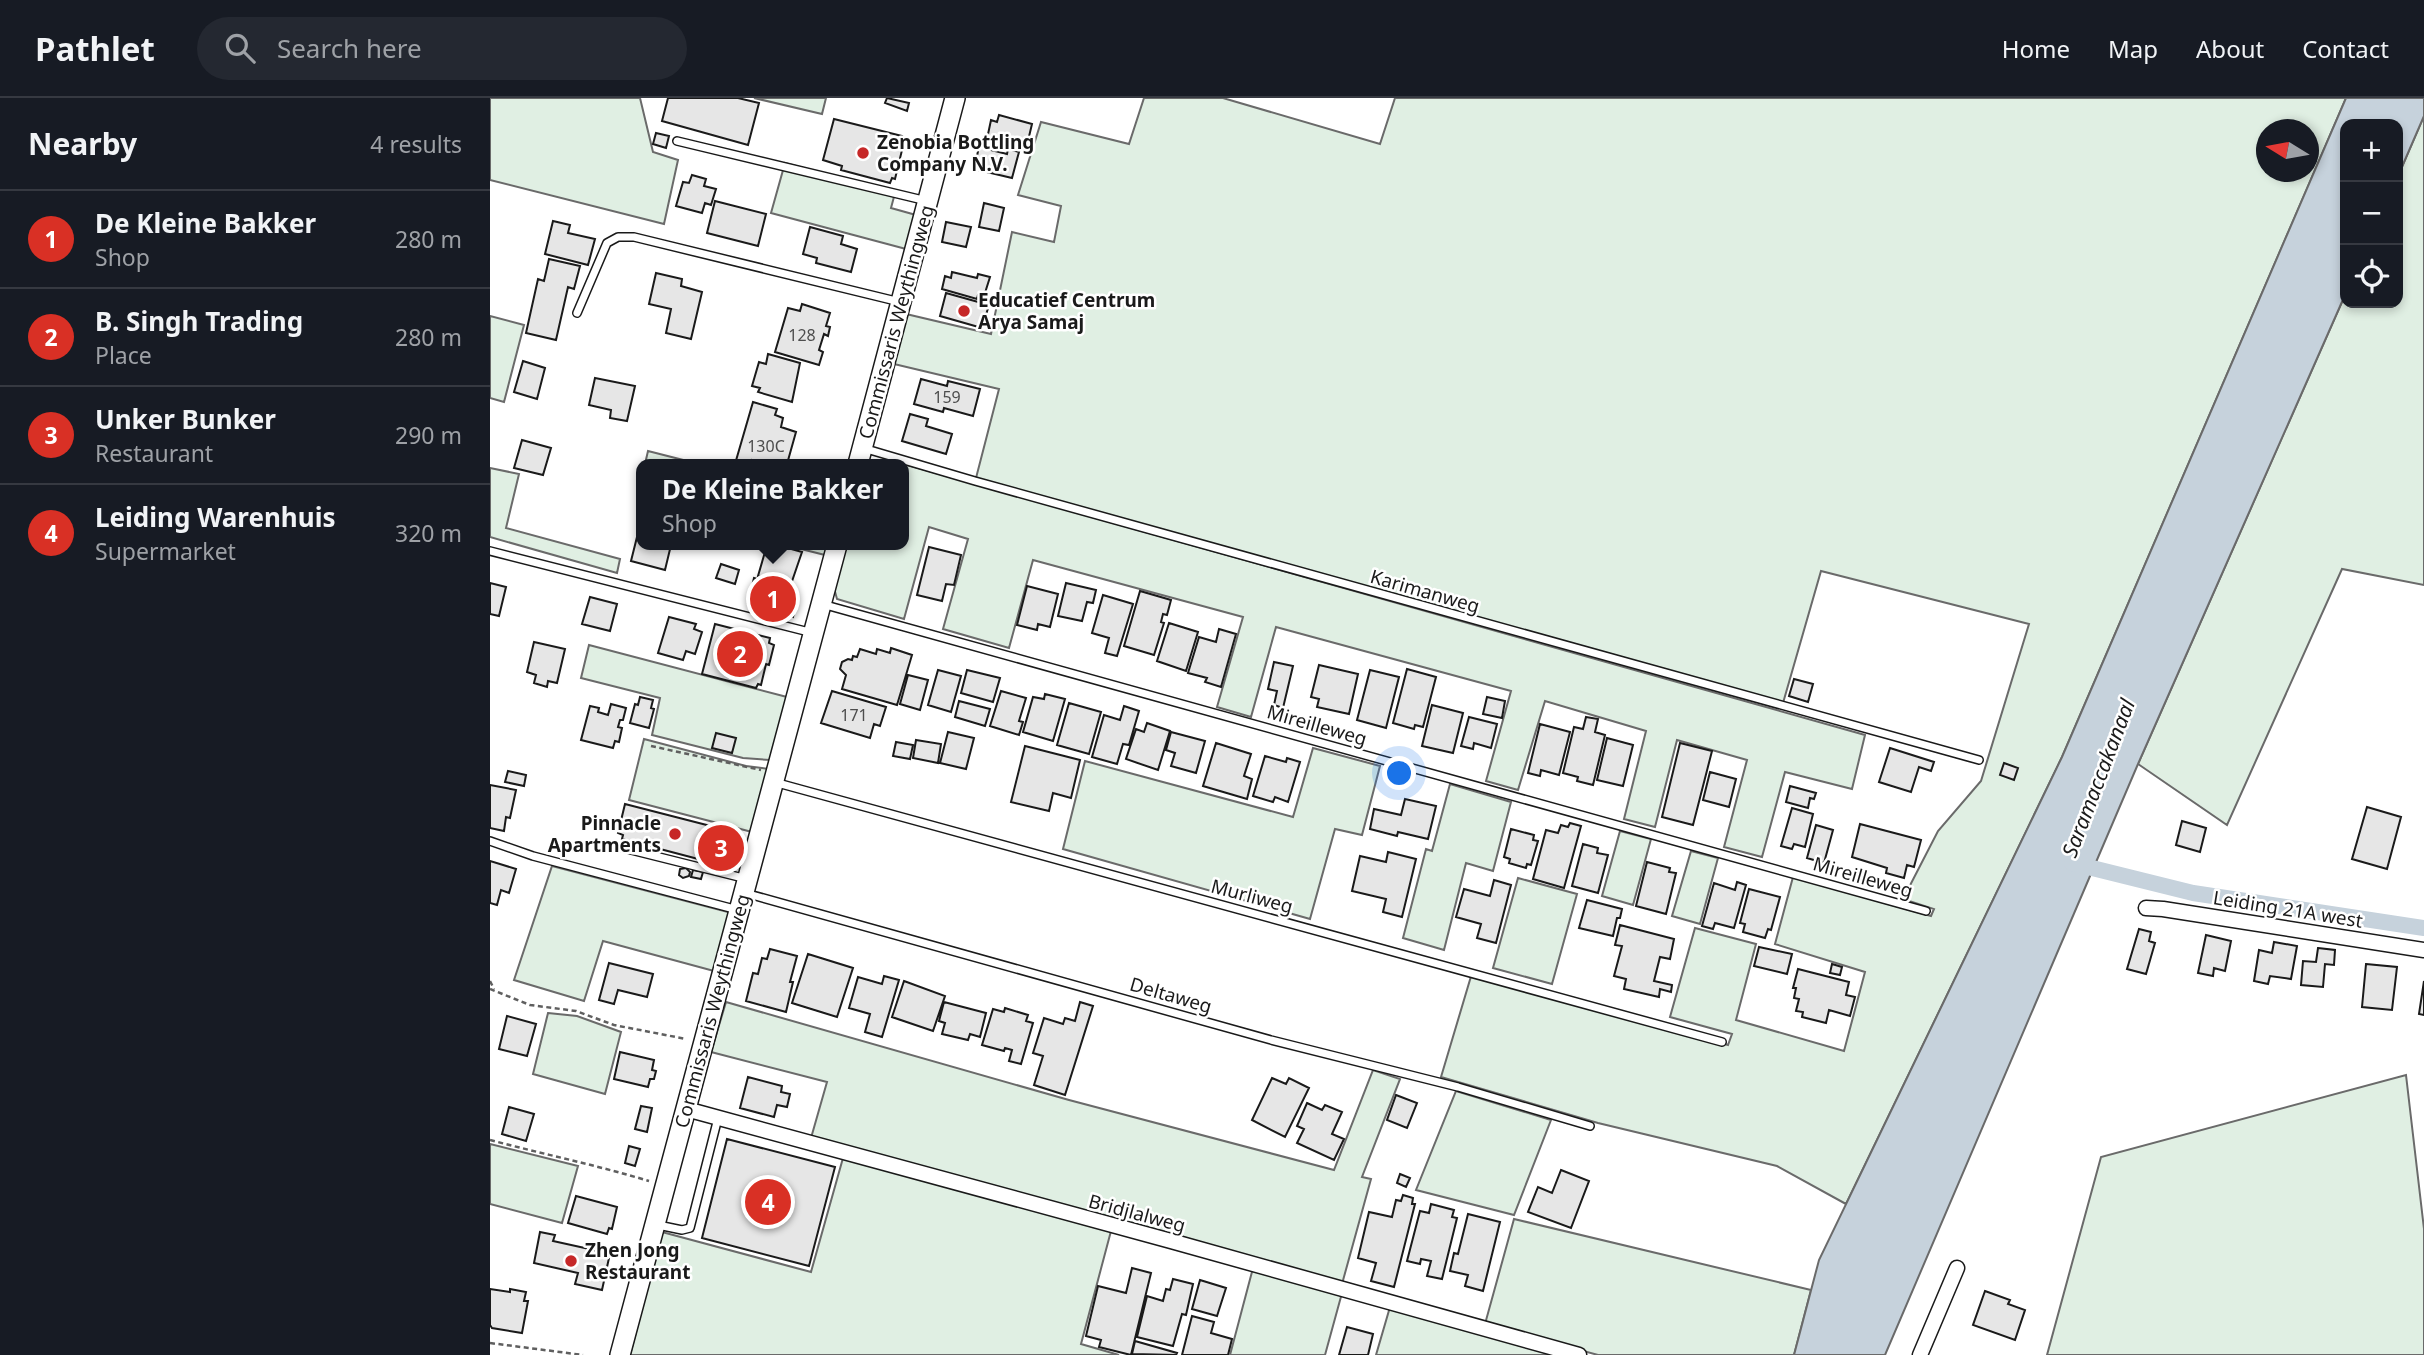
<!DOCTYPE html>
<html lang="en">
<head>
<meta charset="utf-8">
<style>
  body { margin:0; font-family:"Noto Sans",sans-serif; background:#242831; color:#f1f3f6 }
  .controls { position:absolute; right:21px; top:21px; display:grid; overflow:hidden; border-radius:14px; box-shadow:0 4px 10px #0003 }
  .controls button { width:63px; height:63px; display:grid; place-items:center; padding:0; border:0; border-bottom:2px solid #363941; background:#171b24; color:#f1f3f6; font:35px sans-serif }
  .compass { position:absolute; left:1766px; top:21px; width:63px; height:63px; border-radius:50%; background:#171b24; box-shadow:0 4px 10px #0003; rotate:281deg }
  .you { position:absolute; left:910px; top:676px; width:24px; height:24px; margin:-18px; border:5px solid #fff; border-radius:50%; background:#1a73e8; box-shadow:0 0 0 10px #1a73e833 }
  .badge { display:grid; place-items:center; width:46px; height:46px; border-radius:50%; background:#d93025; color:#fff; font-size:23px; font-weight:700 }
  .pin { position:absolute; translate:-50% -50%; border:4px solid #fff; box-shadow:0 2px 7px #0006 }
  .popup { position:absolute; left:146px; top:361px; width:273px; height:91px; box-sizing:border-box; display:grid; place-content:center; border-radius:14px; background:#171b24; filter:drop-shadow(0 2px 5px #0005); font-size:23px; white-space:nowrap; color:#9ea1a6 }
  .popup b { font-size:26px; color:#f1f3f6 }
  .popup::after { content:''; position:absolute; left:50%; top:100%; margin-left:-14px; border:14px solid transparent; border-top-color:#171b24 }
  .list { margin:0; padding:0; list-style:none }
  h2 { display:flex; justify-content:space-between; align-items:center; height:91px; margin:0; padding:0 28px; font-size:30px }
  h2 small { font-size:23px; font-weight:400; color:#9ea1a6 }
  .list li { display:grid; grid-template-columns:46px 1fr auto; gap:21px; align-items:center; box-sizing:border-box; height:98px; padding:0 28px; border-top:2px solid #363941 }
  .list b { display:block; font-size:26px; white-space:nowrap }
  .list p { margin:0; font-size:23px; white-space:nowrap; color:#9ea1a6 }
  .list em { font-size:23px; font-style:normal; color:#9ea1a6 }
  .icon { flex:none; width:38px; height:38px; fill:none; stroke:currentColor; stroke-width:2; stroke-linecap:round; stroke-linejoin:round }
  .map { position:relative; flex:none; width:1934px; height:1257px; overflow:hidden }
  header { display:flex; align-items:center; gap:42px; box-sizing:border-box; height:98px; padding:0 35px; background:#171b24; border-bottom:2px solid #363941 }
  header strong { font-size:33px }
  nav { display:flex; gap:38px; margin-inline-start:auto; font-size:24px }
  .search { width:490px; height:63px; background:#242831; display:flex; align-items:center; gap:18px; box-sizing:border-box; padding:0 24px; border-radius:38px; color:#9ea1a6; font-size:26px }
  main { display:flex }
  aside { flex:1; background:#171b24 }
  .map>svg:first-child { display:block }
  .green { fill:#e0efe3; stroke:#6a6a6a; stroke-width:2; fill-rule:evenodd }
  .water { fill:#c6d2dc; stroke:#6a6a6a; stroke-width:2 }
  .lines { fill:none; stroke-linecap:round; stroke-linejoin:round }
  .canal { stroke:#c6d2dc; stroke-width:16 }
  .building { fill:#e6e6e6; stroke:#1a1a1a; stroke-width:2 }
  .service-casing { stroke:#1a1a1a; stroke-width:10 }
  .minor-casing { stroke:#1a1a1a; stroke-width:17 }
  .secondary-casing { stroke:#1a1a1a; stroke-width:22 }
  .path { stroke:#5f5f5f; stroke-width:2.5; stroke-dasharray:5 3.5; stroke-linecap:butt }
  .service { stroke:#fff; stroke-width:7 }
  .minor { stroke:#fff; stroke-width:14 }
  .secondary { stroke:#fff; stroke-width:19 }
  .poi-dot { fill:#c62828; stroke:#fff; stroke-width:2.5 }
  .labels { text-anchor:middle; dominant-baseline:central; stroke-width:5; stroke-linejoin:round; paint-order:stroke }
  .number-label { font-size:16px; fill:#4d4d4d }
  .poi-label { font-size:19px; font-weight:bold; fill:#1a1a1a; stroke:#fff; text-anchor:start }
  .street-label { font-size:19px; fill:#1a1a1a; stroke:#fff }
  .water-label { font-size:21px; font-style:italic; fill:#1a1a1a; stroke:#fff }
</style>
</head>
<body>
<header>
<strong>Pathlet</strong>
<div class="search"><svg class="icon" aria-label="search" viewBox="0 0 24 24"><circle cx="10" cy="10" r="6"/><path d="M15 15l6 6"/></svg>Search here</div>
<nav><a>Home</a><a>Map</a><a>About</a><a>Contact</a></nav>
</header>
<main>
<aside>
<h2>Nearby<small>4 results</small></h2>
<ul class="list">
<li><span class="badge">1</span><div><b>De Kleine Bakker</b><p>Shop</p></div><em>280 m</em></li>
<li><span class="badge">2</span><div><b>B. Singh Trading</b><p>Place</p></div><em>280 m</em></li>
<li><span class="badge">3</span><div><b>Unker Bunker</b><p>Restaurant</p></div><em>290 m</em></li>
<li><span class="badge">4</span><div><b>Leiding Warenhuis</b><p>Supermarket</p></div><em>320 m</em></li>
</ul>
</aside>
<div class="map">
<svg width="1934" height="1257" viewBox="0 0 1934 1257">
  <rect width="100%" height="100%" fill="#fff"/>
  <!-- green -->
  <path class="green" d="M0 0H150L163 54 188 62 174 126 0 82Z
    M264 0H336L332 16Z
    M654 0H733L890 46 905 0H1856L1572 659 1356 1106 1287 1068 1108 1025 951 979 982 875 1238 947 1242 936 1180 919 1205 830 1266 846 1246 922 1354 953 1375 874 1285 846 1303 779 1441 818 1444 811 1413 801 1448 733 1491 683 1539 526 1331 473 1293 605 486 380 509 291 404 266 416 216 501 236 522 134 564 144 571 108 528 97 551 24 639 46ZM1776 32H1818V74H1776Z
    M1934 18V487L1852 471 1737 727 1648 666 1855 197V205H1908V78Z
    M295 65 405 95 401 110 426 117 416 151 281 115Z
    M0 218 34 227 14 304 0 300Z
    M158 353 209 366H155Z
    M414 366 1375 637 1362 691 1295 674 1272 759 1234 749 1257 662 1187 642 1165 729 1134 721 1156 633 1055 603 1028 692 996 683 1021 593 786 529 761 619 727 609 753 519 543 462 519 550 453 531 478 441 439 429 414 521 347 501 344 490 356 447H414Z
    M0 370 29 376 16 430 130 461 127 475 0 439Z
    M295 447H338L335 457Z
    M99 547 297 599 280 662 253 660 162 637 170 600 91 580Z
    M154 641 256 668 279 671 262 734 139 702Z
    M823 650 890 668 872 737 845 731 820 821 573 751 595 663 803 719Z
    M960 686 1021 704 1003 773 976 765 954 852 913 840 936 751 942 753Z
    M1130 733 1161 741 1143 807 1112 798Z
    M1201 753 1228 760 1210 826 1182 818Z
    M62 768 238 814 239 818 224 873 113 843 94 903 24 882Z
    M1028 780 1087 796 1062 886 1003 870Z
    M236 904 579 1002 844 1072 883 972 910 981 872 1079 881 1081 852 1186 321 1040 337 984 221 954Z
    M58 915 87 918 131 934 115 996 43 976Z
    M1916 977 1934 1131V1257H1557L1611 1059Z
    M966 993 1061 1022 1024 1117 926 1092Z
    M0 1046 88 1068 72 1125 0 1106Z
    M353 1060 621 1133 591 1246 629 1257H140L172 1134 321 1174Z
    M1024 1121 1321 1192 1304 1257H1108L995 1226Z
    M763 1170 852 1195 835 1257H740Z
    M900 1209 1076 1257H886Z"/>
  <!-- water -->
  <path class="water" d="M1856 0H1934V18L1908 78V26H1855V197L1648 666 1395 1257H1304L1329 1162 1572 659Z"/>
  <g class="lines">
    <!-- canal -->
    <path class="canal" d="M1582 765 1703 795 1934 830"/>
  </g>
  <!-- building -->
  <path class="building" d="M178 0H248L269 5 258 47 172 23Z
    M397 0 419 5 417 13 395 5Z
    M509 17 542 26 537 47 515 41 514 45 497 41 501 22 507 24Z
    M344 21 412 38 410 47 413 48 405 81 402 80 400 85 351 72 352 68 333 62Z
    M166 35 179 38 176 50 163 46Z
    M489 49 517 56 518 51 529 54 522 80 484 71Z
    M202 77 216 81 214 88 226 91 221 107 215 105 212 115 186 108 193 84 199 85Z
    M225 103 276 116 268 148 217 135Z
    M494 105 514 110 509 133 489 129Z
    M63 123 80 127 78 135 105 141 98 167 55 156Z
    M456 124 481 129 476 149 452 144Z
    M320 129 353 138 351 146 367 151 361 174 326 165 327 160 313 156Z
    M59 161 90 168 84 191 78 189 66 242 36 235 48 181 54 183Z
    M462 174 487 180 488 176 500 179 494 198 488 197 487 201 452 191 455 178 461 180Z
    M166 175 192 181 191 188 212 194 201 241 176 235 181 211 159 206Z
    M456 195 499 207 492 230 450 218Z
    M312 206 340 215 336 228 340 229 338 238 334 236 329 252 333 254 329 267 285 254 298 210 310 213Z
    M278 256 310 265 302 304 268 294 270 290 262 288 269 264 276 266Z
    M33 263 55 270 47 301 24 294Z
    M105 280 145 288 137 323 120 320 121 312 99 307Z
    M431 281 457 288 458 283 490 291 483 318 454 310 453 314 424 306Z
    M263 304 287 311 285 317 293 320 291 329 306 334 297 366H276L262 362 261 366H245Z
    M420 316 438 321 436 328 462 336 456 356 412 343Z
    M32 342 61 350 53 377 24 370Z
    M152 419V447H181L175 472 141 463Z
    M277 447H287L312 454 299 492 281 487 282 482 268 478Z
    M439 449 471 457 464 487 456 486 452 503 427 497Z
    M231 466 249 472 245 486 226 480Z
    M264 480 281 485V487L308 497 303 519 272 511 273 508 258 505Z
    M0 485 16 489 9 518 0 516Z
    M576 485 606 492 603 505 597 504 592 523 568 518Z
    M537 488 568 496 560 529 548 526 547 532 527 527Z
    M650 493 681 502 677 517 673 516 671 524 674 525 664 557 634 548Z
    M613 497 643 506 627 558 615 555 619 540 602 535Z
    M100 499 127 506 120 533 92 526Z
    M179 519 206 526 204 531 212 534 205 556 196 553 193 562 168 555Z
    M679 525 708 534 696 573 667 563Z
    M225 526 280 540 279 545 284 547 279 567 276 566 271 587 268 586 266 590 212 576Z
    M729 531 746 536 731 589 715 584 717 580 698 575 709 539 726 544Z
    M44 544 75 551 67 585 58 583 57 589 44 585 46 577 37 574Z
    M401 550 422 557 407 607 352 591 356 577 350 571 352 564 358 561 362 562 363 558 367 559 370 551 386 556 387 551 400 555Z
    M784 564 803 568 793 610 784 607 787 593 778 591Z
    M829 567 868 576 859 616 827 609 829 601 821 599Z
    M917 571 946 579 933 629 925 627 924 631 903 625Z
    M448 572 471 578 461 614 438 607Z
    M477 572 510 580 503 604 471 595Z
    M880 572 909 579 896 630 867 622Z
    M418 577 438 582 430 612 410 606Z
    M1304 581 1323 586 1318 604 1299 598Z
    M342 593 396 609 390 628 384 626 380 640 331 625Z
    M511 593 536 600 529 623 533 624 529 637 500 628Z
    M555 596 575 601 563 643 533 634 543 599 554 601Z
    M150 599 163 602 161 610 164 611 159 630 140 625 145 606 148 607Z
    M997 599 1015 603 1012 620 993 616Z
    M469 603 500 611 495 628 465 619Z
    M579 605 611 614 599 656 567 647Z
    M121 606 136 610 133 622H130L128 629 132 630 129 644 125 643 123 650 91 642 100 608 109 610 108 614 118 617Z
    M942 607 973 615 963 655 932 648Z
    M634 608 649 613 639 647 633 646 627 666 602 659 614 617 630 622Z
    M979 619 1007 626 1001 650 984 645 983 651 971 648Z
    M1096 619 1108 621 1105 634 1115 637 1103 687 1087 683 1088 679 1073 675 1084 629 1093 631Z
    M657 625 680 633 668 672 636 661 646 631 654 634Z
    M1050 626 1080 634 1069 677 1051 672 1050 678 1038 675Z
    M458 634 484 640 476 671 450 665Z
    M681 634 715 643 706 675 681 668 685 655 676 652Z
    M226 635 246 640 242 655 222 650Z
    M1117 640 1143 647 1133 688 1107 682Z
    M426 642 451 646 448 665 423 660Z
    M406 644 423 647 420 661 403 658Z
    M726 645 761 656 754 678 762 681 757 701 713 688Z
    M1190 645 1222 653 1203 727 1172 719Z
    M535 648 590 662 581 700 563 695 559 713 521 704Z
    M1400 650 1444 664 1441 673 1429 669 1421 694 1389 684Z
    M775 658 796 664 797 660 810 664 798 704 785 699 783 704 763 698Z
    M1514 665 1528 670 1524 682 1510 677Z
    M18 673 36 677 34 688 15 684Z
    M1220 674 1246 681 1239 709 1213 702Z
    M0 687 26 692 20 720 16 719 14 733 0 730Z
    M1300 688 1326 695 1324 701 1320 700 1318 710 1296 704Z
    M915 701 946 708 938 741 908 734 907 738 880 731 884 711 911 717Z
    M135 706 240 733 231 767 132 741 133 737 128 735Z
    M1877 709 1911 719 1897 771 1862 761Z
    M1302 710 1323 716 1315 749 1304 746 1302 751 1291 748Z
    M1692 723 1716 730 1710 754 1686 747Z
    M1080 725 1091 728 1074 790 1043 781 1056 732 1068 735 1071 727 1078 729Z
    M1370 726 1431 742 1424 769 1417 767 1414 780 1396 775 1397 770 1362 759Z
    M1326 727 1343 732 1334 765 1317 760Z
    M1021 731 1044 737 1043 742 1048 743 1041 767 1037 766 1036 770 1019 765 1020 761 1014 759Z
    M1093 746 1108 750 1107 755 1118 757 1108 795 1082 788Z
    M898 754 926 761 912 819 893 814 896 801 862 793 870 758 896 764Z
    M0 763 26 771 19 795 11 792 7 807 0 805Z
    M1157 764 1180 770 1179 774 1186 775 1176 816 1146 808Z
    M196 770 200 774 199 778 193 780 189 777 190 771Z
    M203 772 213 774 211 781 201 779Z
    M1004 782 1021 787 1006 845 987 840 991 826 966 819 974 791 1000 798Z
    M1247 784 1256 787 1244 830 1225 825 1223 831 1212 828 1224 785 1245 792Z
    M1259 791 1290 799 1281 832 1278 831 1275 840 1253 834 1255 826 1250 825Z
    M1097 802 1132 811 1130 820H1127L1123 838 1089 830Z
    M1130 827 1184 841 1180 861 1170 859 1164 883 1182 887 1181 894 1170 891 1169 899 1134 891 1136 881 1124 878 1132 848 1125 847Z
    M1649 831 1661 834 1659 843 1665 845 1656 876 1637 871Z
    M1716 837 1741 843 1735 873 1724 870 1723 878 1708 875Z
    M1784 844 1807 848 1801 881 1780 878 1778 886 1764 883 1769 852 1782 855Z
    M1269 849 1302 856 1297 876 1264 868Z
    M1828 850 1845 852 1844 867 1835 866 1833 889 1811 887 1813 863 1826 864Z
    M280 851 307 858 300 884H303L296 914 256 903 263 875 268 876 272 860 277 861Z
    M318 856 363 870 347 919 302 905Z
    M119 865 163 876 157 899 128 892 124 906 109 902Z
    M1342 866 1352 869 1350 877 1340 875Z
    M1876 866 1907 869 1902 912 1872 909Z
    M1308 871 1359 884 1356 897 1365 899 1360 918 1339 912 1336 925 1312 919 1313 914 1306 913 1309 901 1304 900 1306 890H1303Z
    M394 878 409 882 392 939 375 934 380 916 359 910 368 879 392 886Z
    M414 883 455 898 443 933 402 919Z
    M1934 883V917L1929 916Z
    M454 904 496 915 490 939 480 936 478 942 452 936 455 925 449 923Z
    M590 904 603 908 575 997 544 987 553 958 543 955 554 920 573 926 575 920 585 923Z
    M515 910 538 917 536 923 543 925 531 966 519 963 522 952 515 950 514 953 492 947 503 911 514 914Z
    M17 918 46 926 37 958 9 951Z
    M130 954 164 962 162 972 166 973 164 981H160L158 989 124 981Z
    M258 979 292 988 291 994 300 996 297 1009 287 1007 284 1019 250 1010Z
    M782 980 796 986 799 980 819 990 795 1039 762 1022Z
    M906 997 927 1005 917 1030 897 1022Z
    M817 1005 832 1012 835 1007 852 1014 842 1036 854 1041 844 1062 807 1045 814 1031 807 1028Z
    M151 1008 162 1010 157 1034 145 1031Z
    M19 1009 44 1016 36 1043 12 1036Z
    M237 1041 345 1069 319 1168 212 1140Z
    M139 1048 150 1051 145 1068 135 1065Z
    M1071 1072 1099 1083 1081 1130 1038 1114 1048 1089 1062 1095Z
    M910 1076 920 1080 916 1089 907 1085Z
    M913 1097 923 1100 922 1106H925L904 1189 881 1183 886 1165 868 1160 879 1114 902 1119 906 1102 911 1103Z
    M86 1098 127 1109 122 1131 119 1130 117 1136 78 1125Z
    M941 1106 964 1112 962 1119 967 1120 952 1181 937 1178 941 1163 931 1161 930 1166 917 1163 930 1113 939 1115Z
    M978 1116 1010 1124 993 1193 975 1188 978 1177 960 1173 964 1155 968 1156Z
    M50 1134 65 1137 63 1143 113 1154 112 1158 119 1160 112 1192 85 1186 88 1175 44 1165Z
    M642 1170 661 1175 641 1257 609 1249 611 1242 596 1238 608 1188 636 1195Z
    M683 1181 703 1186 696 1217 692 1216 683 1248 647 1239 657 1198 673 1203 676 1191 680 1192Z
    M710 1182 736 1190 727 1218 702 1211Z
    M0 1191 20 1194V1191L36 1194 34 1203H38L32 1235 2 1230 0 1227Z
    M1495 1193 1520 1202 1518 1206 1535 1212 1525 1242 1483 1227Z
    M702 1218 724 1224 721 1235 742 1241 738 1257H692Z
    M857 1229 883 1236 878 1257H849Z
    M645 1243 687 1255 686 1257 642 1256Z"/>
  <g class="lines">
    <!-- service casing -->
    <g class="service-casing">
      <path id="service" d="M187 43 437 103
        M87 215 117 145 128 139H144L410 204
        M373 350 485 383 1489 662
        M0 453 323 535
        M332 506 1436 813
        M284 684 1232 944
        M0 743 43 758 248 812
        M129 749 257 781
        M255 795 781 942 968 989 1100 1028
        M168 1127 192 1132 200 1130 228 1020"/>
    </g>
    <!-- minor casing -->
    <g class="minor-casing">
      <path id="minor" d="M1656 810 1673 811 1934 852
        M196 1011 681 1143 1089 1257
        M1430 1257 1467 1170"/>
    </g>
    <!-- secondary casing -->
    <g class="secondary-casing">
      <path id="secondary" d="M368 366 465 0
        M130 1257 347 447"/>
    </g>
    <!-- path -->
    <path class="path" d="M161 648 271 672
      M0 883 4 891
      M0 891 40 907 86 913 124 927 196 941
      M0 1042C53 1056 106 1067 159 1083
      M0 1245 93 1257"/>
    <!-- service -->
    <use href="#service" class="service"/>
    <!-- minor -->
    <use href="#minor" class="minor"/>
    <!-- secondary -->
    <use href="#secondary" class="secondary"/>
  </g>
  <!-- markers -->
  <g class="poi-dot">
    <circle cx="373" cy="55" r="7"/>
    <circle cx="474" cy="213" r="7"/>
    <circle cx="185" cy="736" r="7"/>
    <circle cx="81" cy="1163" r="7"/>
  </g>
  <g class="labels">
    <!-- number labels -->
    <g class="number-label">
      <text x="312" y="237">128</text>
      <text x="457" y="299">159</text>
      <text x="276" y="348">130C</text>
      <text x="364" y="617">171</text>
    </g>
    <!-- poi labels -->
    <g class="poi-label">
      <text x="387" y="44">Zenobia Bottling<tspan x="387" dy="22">Company N.V.</tspan></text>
      <text x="488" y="202">Educatief Centrum<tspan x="488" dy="22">Arya Samaj</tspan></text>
      <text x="171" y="725" text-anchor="end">Pinnacle<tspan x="171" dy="22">Apartments</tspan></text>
      <text x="95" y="1152">Zhen Jong<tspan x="95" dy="22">Restaurant</tspan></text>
    </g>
    <!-- street labels -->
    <g class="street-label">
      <text transform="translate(406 224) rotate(-75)">Commissaris Weythingweg</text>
      <text transform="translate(935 493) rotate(16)">Karimanweg</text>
      <text transform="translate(827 627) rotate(16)">Mireilleweg</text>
      <text transform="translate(1373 779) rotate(16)">Mireilleweg</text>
      <text transform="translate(762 798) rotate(15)">Murliweg</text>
      <text transform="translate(1798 811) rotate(9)">Leiding 21A west</text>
      <text transform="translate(681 897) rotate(16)">Deltaweg</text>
      <text transform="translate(222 913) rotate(-75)">Commissaris Weythingweg</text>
      <text transform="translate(647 1115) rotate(15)">Bridjlalweg</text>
    </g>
    <!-- water labels -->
    <g class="water-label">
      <text transform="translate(1608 680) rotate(-69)">Saramaccakanaal</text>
    </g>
  </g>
</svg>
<div class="controls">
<button>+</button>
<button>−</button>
<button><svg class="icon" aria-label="locate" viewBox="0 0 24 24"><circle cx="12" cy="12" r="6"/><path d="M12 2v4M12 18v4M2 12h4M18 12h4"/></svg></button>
</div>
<svg class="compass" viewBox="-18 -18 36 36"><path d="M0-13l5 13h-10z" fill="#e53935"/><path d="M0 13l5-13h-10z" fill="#9ea1a6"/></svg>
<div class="you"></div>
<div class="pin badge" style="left:283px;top:501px">1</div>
<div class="popup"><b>De Kleine Bakker</b>Shop</div>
<div class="pin badge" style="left:250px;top:556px">2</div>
<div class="pin badge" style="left:231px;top:750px">3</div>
<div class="pin badge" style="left:278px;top:1104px">4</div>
</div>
</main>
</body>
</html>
